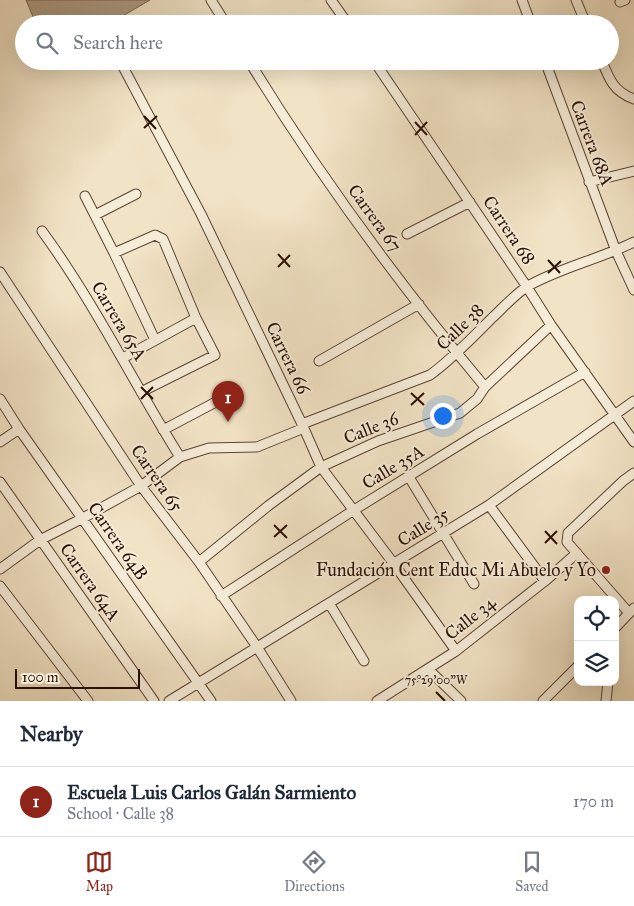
<!DOCTYPE html>
<html lang="en">
<head>
<meta charset="utf-8">
<style>
  body { margin:0; font-family:"IM FELL Great Primer",serif; background:#f2f2f3; color:#1f2937 }
  .controls { position:absolute; right:15px; bottom:15px; display:grid; overflow:hidden; border-radius:10px; box-shadow:0 5px 20px #0002 }
  .controls button { width:45px; height:45px; display:grid; place-items:center; padding:0; border:0; border-bottom:1px solid #e0e1e3; background:#fff; color:#1f2937; font:25px sans-serif }
  .scale { position:absolute; left:15px; bottom:12px; width:125px; box-sizing:border-box; padding-left:5px; border:2px solid #2a0f03; border-top:0; font-size:14px; line-height:18px; white-space:nowrap; color:#2a0f03; -webkit-text-stroke:4px #f6edd9; paint-order:stroke }
  .you { position:absolute; left:442px; top:415px; width:18px; height:18px; margin:-12px; border:4px solid #fff; border-radius:50%; background:#1a73e8; box-shadow:0 0 0 8px #1a73e833 }
  .badge { display:grid; place-items:center; width:32px; height:32px; border-radius:50%; background:#8f2418; color:#fff; font-size:16px; font-weight:700 }
  .pin { position:absolute; translate:-50% -41px; filter:drop-shadow(0 1px 2px #0008) }
  .pin::after { content:''; position:absolute; top:26px; width:18px; height:15px; background:inherit; clip-path:polygon(0 0,100% 0,50% 100%) }
  .list { margin:0; padding:0; list-style:none }
  h2 { display:flex; justify-content:space-between; align-items:center; height:65px; margin:0; padding:0 20px; font-size:21px }
  h2 small { font-size:16px; font-weight:400; color:#747a83 }
  .list li { display:grid; grid-template-columns:32px 1fr auto; gap:15px; align-items:center; box-sizing:border-box; height:70px; padding:0 20px; border-top:1px solid #e0e1e3 }
  .list b { display:block; font-size:19px; white-space:nowrap }
  .list p { margin:0; font-size:16px; white-space:nowrap; color:#747a83 }
  .list em { font-size:16px; font-style:normal; color:#747a83 }
  .icon { flex:none; width:28px; height:28px; fill:none; stroke:currentColor; stroke-width:2; stroke-linecap:round; stroke-linejoin:round }
  .map { position:relative; flex:none; width:634px; height:701px; overflow:hidden }
  .search { position:absolute; background:#fff; box-shadow:0 5px 20px #0002; left:15px; right:15px; top:15px; height:55px; display:flex; align-items:center; gap:12px; box-sizing:border-box; padding:0 18px; border-radius:28px; color:#747a83; font-size:19px }
  .sheet { height:135px; background:#fff }
  nav { display:flex; justify-content:space-around; align-items:center; box-sizing:border-box; height:70px; border-top:1px solid #e0e1e3; background:#fff; font-size:14px; color:#747a83 }
  nav a { display:grid; justify-items:center; gap:2px }
  nav .on { color:#8f2418 }
  .map>svg:first-child { display:block }
  .water { fill:#ad9b83; stroke:#796350 }
  .lines { fill:none; stroke-linecap:round; stroke-linejoin:round }
  .minor-casing { stroke:#5c4434; stroke-width:11 }
  .minor { stroke:#f6edd9; stroke-width:9 }
  .ticks { fill:none; stroke:#2a0f03; stroke-width:2 }
  .poi-dot { fill:#8f2418; stroke:#f6edd9; stroke-width:2 }
  .labels { text-anchor:middle; dominant-baseline:central; stroke-width:4; stroke-linejoin:round; paint-order:stroke }
  .street-label { font-size:18px; fill:#2a0f03; stroke:#f6edd9 }
  .poi-label { font-size:18px; fill:#2a0f03; stroke:#f6edd9; text-anchor:end }
  .ticks-label { font-size:12px; text-anchor:middle; fill:#2a0f03; stroke:#f6edd9; stroke-width:4; stroke-linejoin:round; paint-order:stroke }
</style>
</head>
<body>
<div class="map">
<svg width="634" height="701" viewBox="0 0 634 701">
  <rect width="100%" height="100%" fill="#f1e3c5"/>
  <filter id="stains"><feTurbulence type="fractalNoise" baseFrequency=".004" numOctaves="4"/><feColorMatrix values="0 0 0 0 .2 0 0 0 0 .09 0 0 0 0 .02 0 0 0 .5 -.17"/></filter>
  <radialGradient id="worn" r=".72"><stop offset=".6" stop-color="#630" stop-opacity="0"/><stop offset="1" stop-color="#630" stop-opacity=".3"/></radialGradient>
  <!-- water -->
  <path class="water" d="M26 0H150L109 24H36Z"/>
  <g class="lines">
    <!-- minor casing -->
    <g class="minor-casing">
      <path id="minor" d="M211 0 226 24
        M331 0 348 24
        M522 0 531 24
        M576 0 586 24
        M620 2 625 0
        M120 61 201 214 302 424 321 467 394 564 456 651
        M249 61C319 175 399 284 485 387
        M374 61 527 287 551 325 634 442
        M545 61 616 251 634 290
        M602 61C609 79 614 92 634 99
        M589 182 634 171
        M85 196 114 253 155 340
        M95 215 136 194
        M42 231C94 302 133 382 180 457
        M407 234 470 202
        M114 253 155 235 163 239 196 318 215 355 141 392
        M0 272 141 486 199 562 257 647 291 701
        M123 358 196 318
        M319 361 419 304
        M0 399 19 429 211 701
        M302 424 430 375C452 359 471 339 491 319 503 308 515 294 528 286 562 267 600 259 634 242
        M163 430 229 395
        M0 442 19 429
        M409 477 474 584
        M0 482 154 701
        M489 505 545 581
        M199 562 268 506 321 467 378 441 460 413 477 399 485 387 551 325
        M0 569 40 540 83 518 141 486 180 457 209 448 257 447 304 428
        M0 586 88 701
        M221 596 354 510 477 434 585 372
        M329 603 364 661
        M629 613 567 542 568 533 623 481 634 473
        M615 628 634 608
        M428 669 461 701
        M169 701 489 505 634 401
        M377 701 456 651 545 581 577 553
        M543 701 578 666
        M606 701 608 682"/>
    </g>
    <!-- minor -->
    <use href="#minor" class="minor"/>
  </g>
  <!-- ticks -->
  <path class="ticks" d="M144 116 156 129M415 122 427 135M144 128 157 116M415 135 427 122M278 254 290 267M548 260 560 273M278 267 290 255M548 273 561 261M141 387 153 399M411 393 424 405M141 399 153 387M411 405 424 393M274 525 287 538M545 531 557 544M274 537 287 525M545 543 557 531M436 692 445 701"/>
  <!-- markers -->
  <circle class="poi-dot" cx="606" cy="570" r="5"/>
  <g class="labels">
    <!-- street labels -->
    <g class="street-label">
      <text transform="translate(592 143) rotate(69)">Carrera 68A</text>
      <text transform="translate(375 218) rotate(54)">Carrera 67</text>
      <text transform="translate(509 230) rotate(56)">Carrera 68</text>
      <text transform="translate(119 321) rotate(59)">Carrera 65A</text>
      <text transform="translate(460 327) rotate(-44)">Calle 38</text>
      <text transform="translate(288 358) rotate(64)">Carrera 66</text>
      <text transform="translate(371 428) rotate(-22)">Calle 36</text>
      <text transform="translate(393 467) rotate(-31)">Calle 35A</text>
      <text transform="translate(157 478) rotate(55)">Carrera 65</text>
      <text transform="translate(423 527) rotate(-32)">Calle 35</text>
      <text transform="translate(118 541) rotate(55)">Carrera 64B</text>
      <text transform="translate(90 582) rotate(55)">Carrera 64A</text>
      <text transform="translate(470 618) rotate(-38)">Calle 34</text>
    </g>
    <!-- poi labels -->
    <g class="poi-label">
      <text x="596" y="570">Fundación Cent Educ Mi Abuelo y Yo</text>
    </g>
  </g>
  <g class="ticks-label">
    <text x="436" y="684">75°29'00"W</text>
  </g>
  <rect width="100%" height="100%" filter="url(#stains)"/>
  <rect width="100%" height="100%" fill="url(#worn)"/>
</svg>
<div class="controls">
<button><svg class="icon" aria-label="locate" viewBox="0 0 24 24"><circle cx="12" cy="12" r="6"/><path d="M12 2v4M12 18v4M2 12h4M18 12h4"/></svg></button>
<button><svg class="icon" aria-label="layers" viewBox="0 0 24 24"><path d="M12 4l9 5-9 5-9-5zM3 14l9 5 9-5"/></svg></button>
</div>
<div class="scale">100 m</div>
<div class="you"></div>
<div class="pin badge" style="left:228px;top:422px">1</div>
<div class="search"><svg class="icon" aria-label="search" viewBox="0 0 24 24"><circle cx="10" cy="10" r="6"/><path d="M15 15l6 6"/></svg>Search here</div>
</div>
<section class="sheet">
<h2>Nearby<small></small></h2>
<ul class="list">
<li><span class="badge">1</span><div><b>Escuela Luis Carlos Galán Sarmiento</b><p>School · Calle 38</p></div><em>170 m</em></li>
</ul>
</section>
<nav>
<a class="on"><svg class="icon" aria-label="map" viewBox="0 0 24 24"><path d="M3 6l6-2 6 2 6-2v14l-6 2-6-2-6 2zM9 4v14M15 6v14"/></svg>Map</a>
<a><svg class="icon" aria-label="directions" viewBox="0 0 24 24"><path d="M12 3l9 9-9 9-9-9zM9 14v-3h6M13 9l2 2-2 2"/></svg>Directions</a>
<a><svg class="icon" aria-label="saved" viewBox="0 0 24 24"><path d="M7 4h10v16l-5-4-5 4z"/></svg>Saved</a>
</nav>
</body>
</html>
